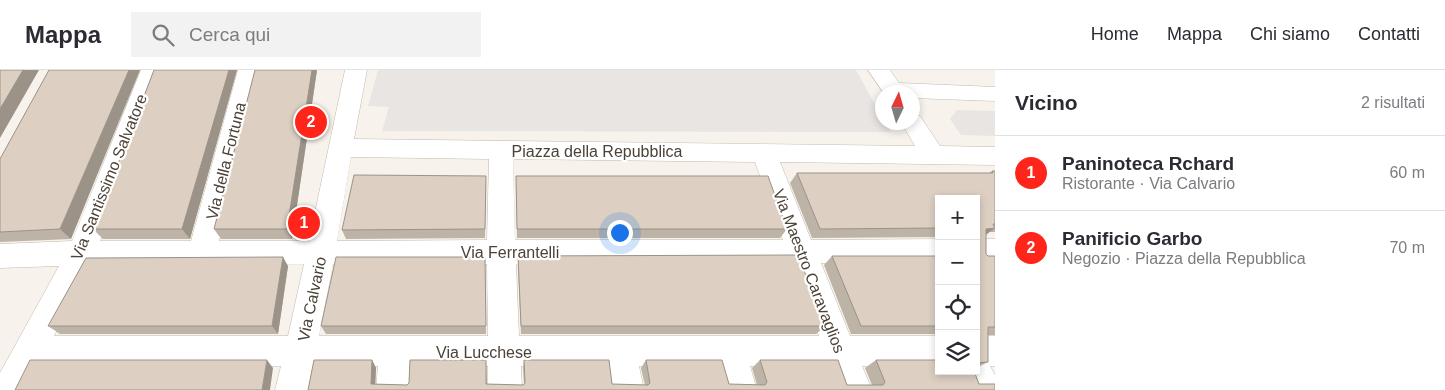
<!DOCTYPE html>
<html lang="it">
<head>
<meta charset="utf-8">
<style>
  body { margin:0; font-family:Arial,sans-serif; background:#f2f2f3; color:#2b2b33 }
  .controls { position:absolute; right:15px; bottom:15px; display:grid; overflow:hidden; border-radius:0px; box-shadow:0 2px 8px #0003 }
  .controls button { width:45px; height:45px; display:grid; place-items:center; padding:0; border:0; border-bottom:1px solid #e1e1e2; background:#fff; color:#2b2b33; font:25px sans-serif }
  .compass { position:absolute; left:875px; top:15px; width:45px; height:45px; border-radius:50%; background:#fff; box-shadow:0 2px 8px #0003; rotate:5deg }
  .you { position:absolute; left:619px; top:162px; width:18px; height:18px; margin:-12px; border:4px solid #fff; border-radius:50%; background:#1a73e8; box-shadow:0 0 0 8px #1a73e833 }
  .badge { display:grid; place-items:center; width:32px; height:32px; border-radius:50%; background:#ff251a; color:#fff; font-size:16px; font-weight:700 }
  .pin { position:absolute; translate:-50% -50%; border:2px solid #fff; box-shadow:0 1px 5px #0006 }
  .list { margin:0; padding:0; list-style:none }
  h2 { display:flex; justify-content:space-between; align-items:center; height:65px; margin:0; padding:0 20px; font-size:21px }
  h2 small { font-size:16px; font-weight:400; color:#7c7c81 }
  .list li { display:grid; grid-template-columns:32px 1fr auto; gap:15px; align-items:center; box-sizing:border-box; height:75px; padding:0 20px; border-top:1px solid #e1e1e2 }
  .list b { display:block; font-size:19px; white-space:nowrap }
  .list p { margin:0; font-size:16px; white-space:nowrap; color:#7c7c81 }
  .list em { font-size:16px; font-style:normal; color:#7c7c81 }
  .icon { flex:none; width:28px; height:28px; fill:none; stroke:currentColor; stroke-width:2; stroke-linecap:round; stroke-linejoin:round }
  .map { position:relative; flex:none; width:995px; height:320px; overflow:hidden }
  header { display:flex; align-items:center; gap:30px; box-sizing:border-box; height:70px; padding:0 25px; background:#fff; border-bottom:1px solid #e1e1e2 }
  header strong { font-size:24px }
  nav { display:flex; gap:28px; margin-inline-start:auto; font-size:18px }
  .search { width:350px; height:45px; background:#f2f2f3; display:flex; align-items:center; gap:12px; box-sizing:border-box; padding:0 18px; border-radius:0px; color:#7c7c81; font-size:19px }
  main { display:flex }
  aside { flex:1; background:#fff }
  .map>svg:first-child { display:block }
  .parking { fill:#e8e5e3 }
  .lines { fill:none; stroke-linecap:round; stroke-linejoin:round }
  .minor-casing { stroke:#c4b9ac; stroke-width:1 }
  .minor { fill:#fff; fill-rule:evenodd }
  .wall { fill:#beb3a7 }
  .shaded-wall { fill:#9b9288 }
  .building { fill:#ddd0c2; stroke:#9b9288 }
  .labels { text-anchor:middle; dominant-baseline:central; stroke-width:4.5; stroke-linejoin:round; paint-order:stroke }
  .street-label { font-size:16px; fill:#4c4238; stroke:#fff }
</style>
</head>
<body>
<header>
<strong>Mappa</strong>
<div class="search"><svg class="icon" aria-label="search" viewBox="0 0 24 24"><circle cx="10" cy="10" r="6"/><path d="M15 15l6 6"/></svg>Cerca qui</div>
<nav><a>Home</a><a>Mappa</a><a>Chi siamo</a><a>Contatti</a></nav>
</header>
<main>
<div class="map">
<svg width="995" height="320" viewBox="0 0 995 320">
  <rect width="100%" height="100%" fill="#f7f2eb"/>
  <!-- parking -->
  <path class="parking" d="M378 0H856L882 47V52L886 53 891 62 382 61 389 37 368 36Z
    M957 40 995 41V66L961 65 950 49Z"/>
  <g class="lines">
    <!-- minor casing -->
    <g class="minor-casing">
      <path id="minor" d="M141 0H163L100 171H191L238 0H260L219 171H309L345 0H367L354 69 915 76 901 52H912V44L920 46 940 76 995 77V95L780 92 811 170 939 169V193H821L850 266H939V296H862L872 320H838L830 296H750L757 320H723L717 296H639L644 320H610L607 296H521L522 320H488V296H411L410 320H376L378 296H313L309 320H275L281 296H39L27 320H0V303L59 196 0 198V174L72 171ZM351 87 489 89 487 170 337 171ZM513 89 755 92 783 170H515ZM792 193 819 266H519L516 194ZM304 194 288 266H54L89 195ZM333 194H487L488 266H319Z
        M868 0H890L899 13 995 17V31L912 28V22H883Z
        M976 169H995V193H976Z
        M976 266H995V296H990L995 305V320H967L959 301H976Z"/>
    </g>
    <!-- minor -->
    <use href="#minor" class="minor"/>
  </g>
  <!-- wall -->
  <path class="wall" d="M154 0H237L190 169H103L93 159Z
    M255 0H317L292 169H221L214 159Z
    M0 89 71 169 0 172Z
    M992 101H995V162H989L986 164V184L988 186H995V265H988V292L976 298V129H939V167L812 168 790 113 797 103H989Z
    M486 106 485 168 346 169 342 160Z
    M516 106 787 159 780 168H517Z
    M518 186 826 256 816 264H521L518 196Z
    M832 186H939V264H851L824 195Z
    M485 187 486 264H326L321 256Z
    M288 196 278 264H60L48 256Z
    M314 290H372L376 298 375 314 407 315 409 313 410 290H486L487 314 523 315 524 314 523 298 524 290H609L612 314 645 315 641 298 646 290H722L729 314 757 315 752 298 760 290H838L847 315H872L865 298 876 290H939V301H974L979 314H995V320H308Z"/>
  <!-- shaded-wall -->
  <path class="shaded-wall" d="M23 0H39L0 68V39Z
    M129 0H140L71 169 60 159Z
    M229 0H237L190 169 182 159Z
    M312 0H317L292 169 287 159Z
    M995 158 983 167 986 159Z
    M283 187 288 196 278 264 272 256Z
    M267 290 273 298 270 320H262Z
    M372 290 376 298 375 320 371 314Z"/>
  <!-- building -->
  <path class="building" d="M0 0H23L0 39Z
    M49 0H129L60 159 0 162V89Z
    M154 0H229L182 159H93Z
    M255 0H312L287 159H214Z
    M992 101H995V154H993L995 158 986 159V184L988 186H995V257H988V292L976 293V129H939V158L820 159 797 103H993Z
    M354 105 486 106 485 159 342 160Z
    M516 106H768L787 159H517Z
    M798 185 826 256H521L518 186Z
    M832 186H939V256H861Z
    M283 187 272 256H48L86 188Z
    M336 187H485L486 256H321Z
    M30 290H267L262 320H15Z
    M314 290H372L371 314 407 315 409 313 410 290H486V314L523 315 525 313 524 290H609L612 314 648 315 650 313 646 290H722L729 314 765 315 767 312 760 290H838L847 315H883L885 312 876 290H939V301H974L979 314H995V320H308Z"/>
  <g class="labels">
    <!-- street labels -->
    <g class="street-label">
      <text x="597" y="81">Piazza della Repubblica</text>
      <text transform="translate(226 91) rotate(-76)">Via della Fortuna</text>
      <text transform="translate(109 107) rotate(-68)">Via Santissimo Salvatore</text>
      <text x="510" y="182">Via Ferrantelli</text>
      <text transform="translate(809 201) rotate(69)">Via Maestro Caravaglios</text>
      <text transform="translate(312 229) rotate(-78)">Via Calvario</text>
      <text x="484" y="282">Via Lucchese</text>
    </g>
  </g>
</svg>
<div class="controls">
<button>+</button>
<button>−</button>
<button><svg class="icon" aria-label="locate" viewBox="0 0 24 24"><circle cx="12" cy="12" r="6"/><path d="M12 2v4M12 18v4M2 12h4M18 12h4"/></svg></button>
<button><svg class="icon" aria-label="layers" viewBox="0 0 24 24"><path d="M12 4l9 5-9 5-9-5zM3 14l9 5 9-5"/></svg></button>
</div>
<svg class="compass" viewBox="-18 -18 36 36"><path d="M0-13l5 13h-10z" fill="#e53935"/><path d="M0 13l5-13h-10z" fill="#7c7c81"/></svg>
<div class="you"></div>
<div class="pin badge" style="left:304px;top:153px">1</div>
<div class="pin badge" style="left:311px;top:52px">2</div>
</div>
<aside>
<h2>Vicino<small>2 risultati</small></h2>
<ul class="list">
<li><span class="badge">1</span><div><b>Paninoteca Rchard</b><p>Ristorante · Via Calvario</p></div><em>60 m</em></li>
<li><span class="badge">2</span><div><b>Panificio Garbo</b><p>Negozio · Piazza della Repubblica</p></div><em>70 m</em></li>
</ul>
</aside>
</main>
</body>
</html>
